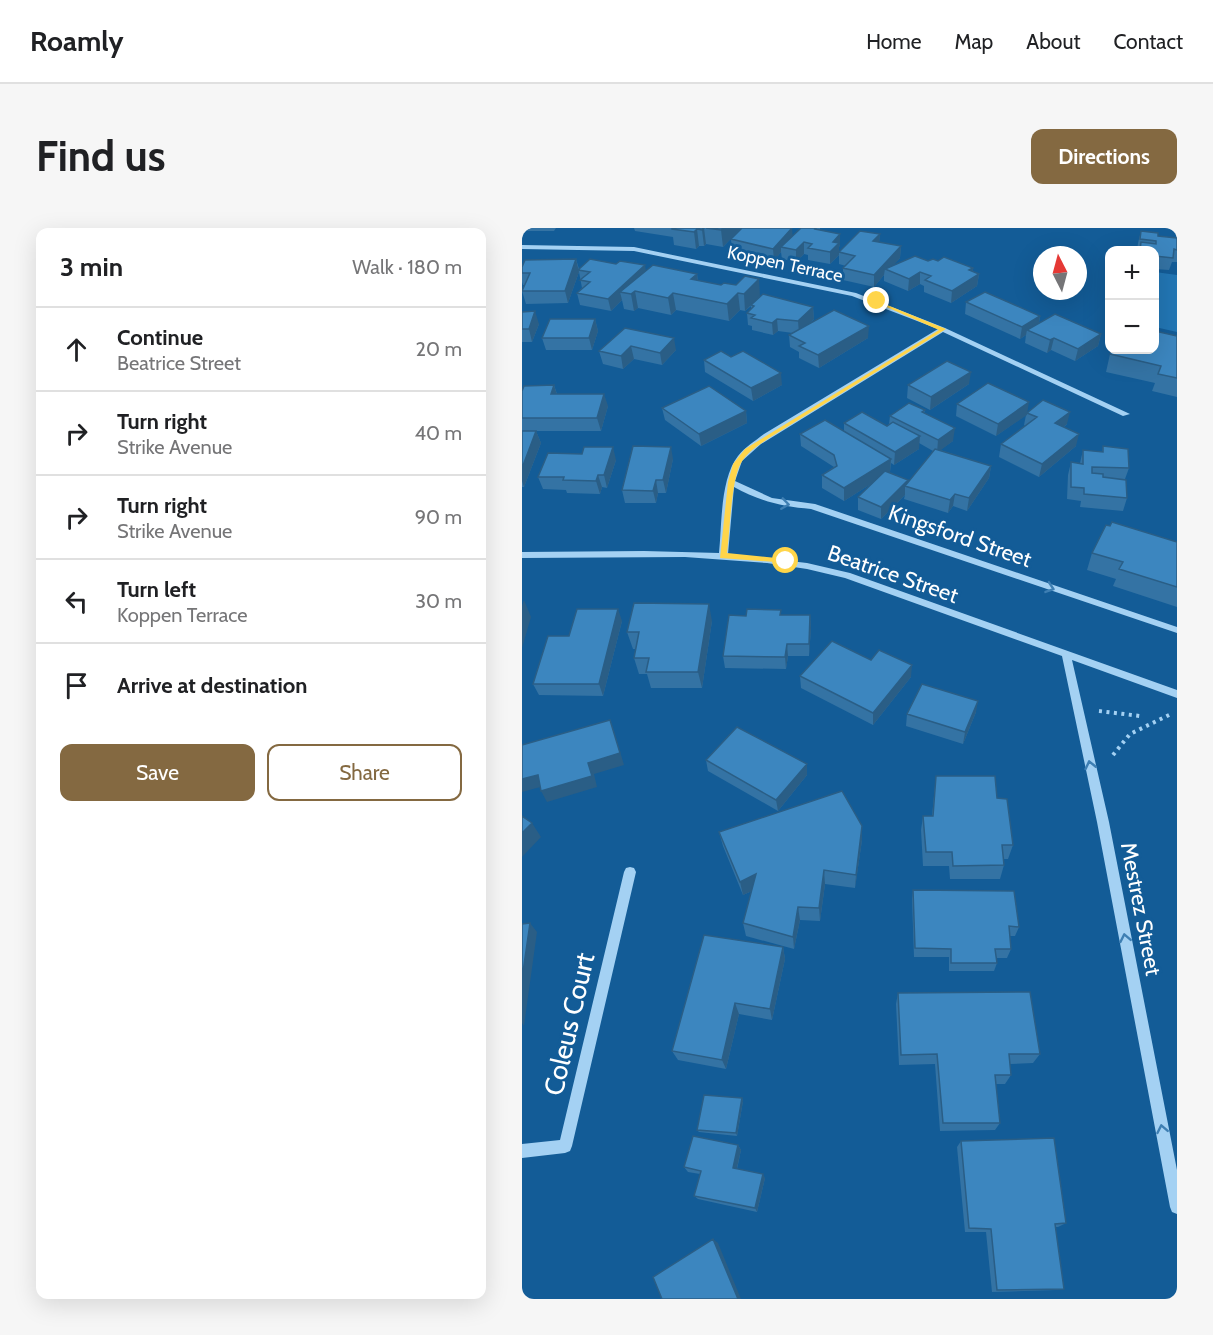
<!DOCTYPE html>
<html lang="en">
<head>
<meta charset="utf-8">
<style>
  body { margin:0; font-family:Cabin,sans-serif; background:#f6f6f6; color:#202124 }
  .controls { position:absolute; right:18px; top:18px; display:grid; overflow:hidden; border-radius:12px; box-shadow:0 6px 24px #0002 }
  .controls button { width:54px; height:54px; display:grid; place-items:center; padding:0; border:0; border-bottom:2px solid #e0e0e0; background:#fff; color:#202124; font:30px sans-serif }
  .compass { position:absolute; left:511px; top:18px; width:54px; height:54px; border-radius:50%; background:#fff; box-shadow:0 6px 24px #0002; rotate:354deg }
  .stop { position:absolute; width:18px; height:18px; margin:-14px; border:4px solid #ffd54a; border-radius:50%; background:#fff }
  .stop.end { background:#ffd54a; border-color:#fff; box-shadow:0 2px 6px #0008 }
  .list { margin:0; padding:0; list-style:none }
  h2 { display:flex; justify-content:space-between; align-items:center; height:78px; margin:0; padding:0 24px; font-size:26px }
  h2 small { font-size:20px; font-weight:400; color:#757577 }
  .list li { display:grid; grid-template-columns:39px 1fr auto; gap:18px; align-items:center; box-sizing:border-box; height:84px; padding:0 24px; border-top:2px solid #e0e0e0 }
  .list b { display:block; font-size:22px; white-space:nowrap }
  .list p { margin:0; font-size:20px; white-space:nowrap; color:#757577 }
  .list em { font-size:20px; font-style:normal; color:#757577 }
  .actions { display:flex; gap:12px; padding:18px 24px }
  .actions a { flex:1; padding:14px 0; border:2px solid #846941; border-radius:12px; text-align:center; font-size:21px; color:#846941 }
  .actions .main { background:#846941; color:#fff }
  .icon { flex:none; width:33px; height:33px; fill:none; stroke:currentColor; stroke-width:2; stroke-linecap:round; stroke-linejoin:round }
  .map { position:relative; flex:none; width:655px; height:1071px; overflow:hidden; border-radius:12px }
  header { display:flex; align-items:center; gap:36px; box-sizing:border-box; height:84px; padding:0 30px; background:#fff; border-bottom:2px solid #e0e0e0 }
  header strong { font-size:28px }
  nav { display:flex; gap:33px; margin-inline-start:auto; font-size:21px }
  .intro { display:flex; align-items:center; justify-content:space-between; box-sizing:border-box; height:144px; padding:0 36px }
  h1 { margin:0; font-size:42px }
  .button { padding:15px 27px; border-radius:12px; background:#846941; color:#fff; font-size:21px; font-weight:700 }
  main { display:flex; gap:36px; padding:0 36px }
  aside { flex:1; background:#fff; border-radius:12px; box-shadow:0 6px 24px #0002 }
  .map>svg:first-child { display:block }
  .green { fill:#2276b4 }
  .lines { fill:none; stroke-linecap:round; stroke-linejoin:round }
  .path { stroke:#a4d1f3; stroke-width:4; stroke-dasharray:3 4.5; stroke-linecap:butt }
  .minor { fill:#a4d1f3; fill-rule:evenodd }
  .wall { fill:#3473a4; fill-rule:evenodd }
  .shaded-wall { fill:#2a5e86 }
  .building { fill:#3c86bf; stroke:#2a5e86; stroke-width:1.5 }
  .oneway { stroke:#3e7fb3 }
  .route { fill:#ffd54a }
  .labels { text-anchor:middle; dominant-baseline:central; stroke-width:6; stroke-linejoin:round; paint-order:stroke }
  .far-street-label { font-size:18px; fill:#fff; stroke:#135c97 }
  .street-label { font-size:22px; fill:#fff; stroke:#135c97 }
  .near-street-label { font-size:27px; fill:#fff; stroke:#135c97 }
</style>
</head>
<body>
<header>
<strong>Roamly</strong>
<nav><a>Home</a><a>Map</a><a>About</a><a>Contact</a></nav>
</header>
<div class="intro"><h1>Find us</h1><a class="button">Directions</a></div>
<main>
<aside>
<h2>3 min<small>Walk · 180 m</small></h2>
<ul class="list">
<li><svg class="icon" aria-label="ahead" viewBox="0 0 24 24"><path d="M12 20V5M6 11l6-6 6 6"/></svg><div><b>Continue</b><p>Beatrice Street</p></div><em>20 m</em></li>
<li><svg class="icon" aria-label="right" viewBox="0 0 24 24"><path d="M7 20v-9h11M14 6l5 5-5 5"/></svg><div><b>Turn right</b><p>Strike Avenue</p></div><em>40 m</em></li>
<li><svg class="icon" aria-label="right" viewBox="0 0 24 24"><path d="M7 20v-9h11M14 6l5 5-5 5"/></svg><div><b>Turn right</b><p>Strike Avenue</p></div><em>90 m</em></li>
<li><svg class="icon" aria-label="left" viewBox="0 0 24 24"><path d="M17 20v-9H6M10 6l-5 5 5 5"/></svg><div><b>Turn left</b><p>Koppen Terrace</p></div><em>30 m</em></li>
<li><svg class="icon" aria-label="arrive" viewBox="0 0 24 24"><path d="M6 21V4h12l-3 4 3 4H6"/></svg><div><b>Arrive at destination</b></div></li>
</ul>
<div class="actions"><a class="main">Save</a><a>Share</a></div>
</aside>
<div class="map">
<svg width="655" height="1071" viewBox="0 0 655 1071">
  <rect width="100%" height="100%" fill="#135c97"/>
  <!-- green -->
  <path class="green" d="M633 44 655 47V104L633 99Z"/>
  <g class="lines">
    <!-- path -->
    <path class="path" d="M577 483 618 488
      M591 527 608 506 649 486"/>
    <!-- minor -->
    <path class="minor" d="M0 17 112 19 334 65 423 100 608 186 601 188 421 104 239 216 220 233 213 253 250 270 293 276 655 399V405L289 281C261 279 237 273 212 259L206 326 285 335 328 345 655 462V470L550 432 587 594 655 942V986L650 984 648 979 575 594 540 428 323 350 285 341 245 335 163 329 0 330V324L122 323 197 325C200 297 198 251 216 228 223 219 233 213 242 206L416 101 330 68 112 23 0 21Z
      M108 639 112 640 114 644 50 918 48 923 43 925 0 930V916L38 912 102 644 104 640Z"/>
  </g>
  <!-- wall -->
  <path class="wall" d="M2 0H34L32 3H3Z
    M112 0H219L201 19 184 16 182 18H177L174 21 152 17 151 9 113 3Z
    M279 0H298V2L318 17 317 19V24L358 6 357 14 379 18 378 30 371 37 416 33 451 40V44L457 46 455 58 429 75 402 64V58L398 56 386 63 362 53V47L352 59 321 52V40L324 38 317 36V27L308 36 286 32V27L282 26 274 34 260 31 259 24 252 33 210 23 209 11 271 8Z
    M619 3 636 8 655 10V34H650L647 42 633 41V22H615L616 15Z
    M54 31 57 41 124 43 175 46 176 53 238 68 230 76 291 79 292 91 286 97 346 110 297 140 277 130V124L268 119 267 107 271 105 256 103 251 107 230 102V98L226 97 225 85 229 81V78L223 83 218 82 207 93 154 82 149 87 116 80 112 83 102 81 100 72 89 83 58 77 55 65 60 60 57 44 46 75 4 76 0 63 3 57H1L0 54V39Z
    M444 74 518 88 517 95 579 106 576 118 553 133 529 122 525 125 503 115 504 107 498 111 443 86Z
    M0 84 17 96 10 114H0Z
    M73 91 76 103 70 122H24L20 110Z
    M103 100 154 122 140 137 112 131 101 141 81 136 77 123Z
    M655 108V169L630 163 633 155 584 144 588 126Z
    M209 129 260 157 231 173 183 144 182 132Z
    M447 156 408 182 385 170 386 157Z
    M32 157 35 166 86 178 79 203H14L19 215 2 259H0V163Z
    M435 176 505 184 545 196 542 199 554 218 517 249 477 229 479 216 503 198 502 197 504 187 474 208 434 188Z
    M140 180 224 183 225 195 179 218 143 192Z
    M403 182 402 186 431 213 418 222 469 238 467 250 445 283 431 278 426 285 382 271 383 267 359 291 336 282V269L352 254 322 273 300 260V247L312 239 279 218 278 206 322 204V195L365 198 367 196 368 188ZM397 215 411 223 386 255V252L367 245 368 244 369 235 372 237 397 221Z
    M581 218 607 240 603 251 605 270 601 283 558 279 559 273 545 271 546 247 549 234 558 235 561 222 580 224Z
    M151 231 144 265H136L134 275H103L100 262Z
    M94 232 85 260 80 259 78 266 45 265 44 262 21 261 16 249Z
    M655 314V379L591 358 594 351 565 342 570 325Z
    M259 387H288L289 400 287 428H266L264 441 203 440 201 428Z
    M100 393 81 468 17 467 11 456Z
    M190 393 180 460H129L125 446H117L112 430 114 421H111L105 404Z
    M349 432 389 449 351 497 279 460 278 448Z
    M454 484 441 516 384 498 385 486Z
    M184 532 285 547 256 583 186 543Z
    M414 548 475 570 491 617 486 631H481L482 637 478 651H428L427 638H401L399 602 401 588H410Z
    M197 604 340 612 333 660 303 656 298 693 278 692 272 721 224 708 221 695 230 663 221 667 201 618Z
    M391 662 497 699 493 708H488L489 721 485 730H474L475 735 472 743H427V729H392L390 671Z
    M261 719 263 731 250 792 217 786 204 841 156 832 150 823Z
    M376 765 518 826 511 835 488 836 489 847 483 856H474L478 895 473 902 418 903 413 836 377 837 374 776Z
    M220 870 221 873 215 908 177 904 175 902Z
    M439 913 544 995 536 999H533L542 1061 534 1062 470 1064 464 1004H443L435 919Z
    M216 917 219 922 215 941 243 950 235 984 176 971 172 968 178 946 166 944 162 939Z"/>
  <!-- shaded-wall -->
  <path class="shaded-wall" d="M182 0 184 16 182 18 180 2Z
    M202 0H219L201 19 199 2Z
    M270 0 271 11 259 19V24L252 33 251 21Z
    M175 1 177 18 174 21 172 4Z
    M318 6V17L317 19V27L308 36V24L311 14Z
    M358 6 357 18 351 13Z
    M282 14V26L274 34V22Z
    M379 18 378 30 367 43 363 41 362 47 352 59V47Z
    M54 31 57 44 46 75 43 63Z
    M123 37 125 49 98 64 100 72 89 83 86 71Z
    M451 40 450 51 457 46 455 58 429 75 430 63 447 42Z
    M398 44V56L386 63 387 51Z
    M175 46 177 62 169 51Z
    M237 51 238 68 223 83 222 66Z
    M113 63 116 80 112 83 109 66Z
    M151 65 154 82 149 87 146 70Z
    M216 65 218 82 207 93 205 76Z
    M291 79 292 91 277 106 276 93Z
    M13 83 17 96 10 114 7 101Z
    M518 88 516 100 505 102 504 107 498 111 500 99Z
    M73 91 76 103 70 122 67 110Z
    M255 91 256 103 251 107 250 95Z
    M347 98 346 110 297 140 296 127Z
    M579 106 576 118 553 133 556 121Z
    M152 110 154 122 140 137 138 125Z
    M532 110 529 122 525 125 528 112Z
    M109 118 112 131 101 141 99 128Z
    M449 144 447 156 408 182 409 169Z
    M259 145 260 157 231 173 229 160Z
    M32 157 36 170 29 166Z
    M82 166 86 178 79 203 75 190Z
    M507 174 505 187 474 208 476 196Z
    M224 183 225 195 179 218 177 206Z
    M548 184 545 196 531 208 533 195Z
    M433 200 431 213 415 225 416 212Z
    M14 203 19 215 2 259 0 253V240Z
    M557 206 554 218 517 249 520 236Z
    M398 208 397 221 372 237 373 224Z
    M91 219 94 232 85 260 82 247Z
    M149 219 151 231 144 265 141 252Z
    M369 231 368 244 322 273V260Z
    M469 238 467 250 445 283 447 270Z
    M76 247 80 259 78 266 74 253Z
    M134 252 136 265 134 275 131 263Z
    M386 252V259L383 258V267L359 291V279Z
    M433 266 431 278 426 285 428 272Z
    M2 372 9 389 0 420V378Z
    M187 376 190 393 180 460 176 444Z
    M96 381 100 393 81 468 77 456Z
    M288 387 289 400 287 428V416Z
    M265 416 266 428 264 441 263 429Z
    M390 437 389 449 351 497V485Z
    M456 473 454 484 441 516 443 504Z
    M88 492 92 503 102 537 72 546 75 559 25 574 19 563 66 535Z
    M285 536V547L256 583 254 572Z
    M16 547 22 558 0 564V551Z
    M10 595 19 609 0 629V605Z
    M340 598V612L333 660 334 647Z
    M302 642 303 656 298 693 297 680Z
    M234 646 237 660 221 667 218 654Z
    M276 679 278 692 272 721 271 709Z
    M8 695 15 704 2 798 0 795V751Z
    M261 719 263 731 250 792 248 781Z
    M213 775 217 786 204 841 200 832Z
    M220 870 221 873 215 908 214 905Z
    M216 917 219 922 214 944 211 940Z
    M241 946 243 950 235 984 233 980Z
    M191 1011 196 1015 219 1071H216Z"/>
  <!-- building -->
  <path class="building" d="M150 0H182L180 2 175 1 172 4 150 1Z
    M184 0H202L199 2Z
    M220 0H270L251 21 209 11Z
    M279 0H294L293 1 318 6 311 14 317 15 308 24 286 20 290 16 282 14 274 22 259 19Z
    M338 3 358 6 351 13 379 18 352 47 321 40 333 28 317 24Z
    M619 3 636 5V8L655 10V22L652 21 651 30 633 28V22H618L619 14 634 16V13L618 11Z
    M393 28 406 33 411 31 416 33 422 29 451 40 447 42 457 46 430 63 403 52 409 48 398 44 387 51 363 41Z
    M54 31 43 63H0L8 45H0V39L3 32Z
    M68 31 94 36 98 33 123 37 86 71 55 65 68 54 58 52 68 44 56 42Z
    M131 37 175 46 169 51 199 57 202 55 214 57 223 48 237 51 222 66 216 65 205 76 151 65 146 70 113 63 109 66 98 64Z
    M463 64 518 88 500 99 444 74Z
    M241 66 291 79 276 93 255 91 250 95 229 90 233 87 225 85 232 78 229 77Z
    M312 82 347 98 296 127 277 118 283 115 267 107Z
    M13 83 7 101H0V84Z
    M533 86 579 106 556 121 532 110 528 112 505 102Z
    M28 91H73L67 110H20Z
    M103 100 152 110 138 125 109 118 99 128 77 123Z
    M633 103 655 108V150L636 146 639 138 588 126 591 122H633Z
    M199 123 209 129 221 123 259 145 229 160 182 132Z
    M425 133 449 144 409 169 386 157Z
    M466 155 507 174 476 196 435 176Z
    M32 157 29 166H82L75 190H0V163L2 158Z
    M187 158 224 183 177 206 140 180Z
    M521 172 548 184 533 195 557 206 520 236 479 216 515 189 505 185Z
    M387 175 403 182 400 184 433 200 416 212 368 188Z
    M340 184 365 198 371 194 398 208 373 224 322 195Z
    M303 192 369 231 322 260 300 247 315 238 312 227 278 206Z
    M0 203H14L0 240Z
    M111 218 149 219 141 252H134L131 263 100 262Z
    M581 218 606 221 607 240 570 239V245L581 246V249L604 252 605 270 562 266V260L549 259V234L561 236V222L581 224Z
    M62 219H91L82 247H76L74 253 41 252 42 249H16L26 225 60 226Z
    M413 221 469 238 447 270 433 266 428 272 383 258Z
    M363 243 386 252 359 279 336 269Z
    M590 294 655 314V359L597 341 601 334 570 325 584 297 588 298Z
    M112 375 187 376 176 444H124L127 430H112L117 404H105Z
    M55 381H96L77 456H11L26 408H47Z
    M225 381 259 382 258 387H288L287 416H265L263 429 201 428 207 387 224 388Z
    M310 413 349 432 357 422 390 437 351 485 278 448Z
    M400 456 456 473 443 504 385 486Z
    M88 492 98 525 66 535 70 548 19 563 16 547 0 551V517Z
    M215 499 285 536 254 572 184 532Z
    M414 548H473L475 570 485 571 491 617H480L482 637 431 638 430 624H404L401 588H411Z
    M320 563 340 598 334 647 302 642 297 680 276 679 271 709 221 695 234 646 218 654 197 604Z
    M0 588 10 595 0 605Z
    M391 662 492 663 497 699 487 698 489 721H473L475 735H429V721L393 720Z
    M8 695 0 751V696Z
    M182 707 261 719 248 781 213 775 200 832 150 823Z
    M508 764 518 826H487L489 847H473L478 895H421L415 826 379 827 376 765Z
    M182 867 220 870 214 905 175 902Z
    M171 908 216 917 211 940 241 946 233 980 172 968 179 943 162 939Z
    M532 910 544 995 533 996 542 1061 475 1062 469 1001 447 1000 439 913Z
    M191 1011 216 1071H140L131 1049Z"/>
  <!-- one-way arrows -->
  <defs><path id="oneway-chevron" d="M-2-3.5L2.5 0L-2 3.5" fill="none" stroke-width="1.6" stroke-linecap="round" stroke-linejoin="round" transform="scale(1.5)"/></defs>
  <g class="oneway">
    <use href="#oneway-chevron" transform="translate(263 276) rotate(8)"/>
    <use href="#oneway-chevron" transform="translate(528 360) rotate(19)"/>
    <use href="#oneway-chevron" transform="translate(568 537) rotate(-103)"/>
    <use href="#oneway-chevron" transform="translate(603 710) rotate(-101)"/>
    <use href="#oneway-chevron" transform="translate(640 901) rotate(-101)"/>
  </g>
  <!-- route -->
  <path class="route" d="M353 72 424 101 247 210C237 217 225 224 219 235 209 252 208 304 205 325L264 331 268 333 267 335 198 330 206 254 211 236 223 221 417 102 353 74Z"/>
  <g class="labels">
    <!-- far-street labels -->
    <g class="far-street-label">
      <text transform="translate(263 36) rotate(12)">Koppen Terrace</text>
    </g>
    <!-- street labels -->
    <g class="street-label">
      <text transform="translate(438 308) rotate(19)">Kingsford Street</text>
      <text transform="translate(371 346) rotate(19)">Beatrice Street</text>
      <text transform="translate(619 681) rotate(79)">Mestrez Street</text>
    </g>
    <!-- near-street labels -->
    <g class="near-street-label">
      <text transform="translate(47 796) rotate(-77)">Coleus Court</text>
    </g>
  </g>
</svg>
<div class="controls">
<button>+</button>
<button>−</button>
</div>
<svg class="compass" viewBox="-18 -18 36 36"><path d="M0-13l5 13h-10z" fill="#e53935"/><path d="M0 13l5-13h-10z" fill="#757577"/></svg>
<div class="stop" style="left:264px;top:333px"></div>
<div class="stop end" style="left:355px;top:73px"></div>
</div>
</main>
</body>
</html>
